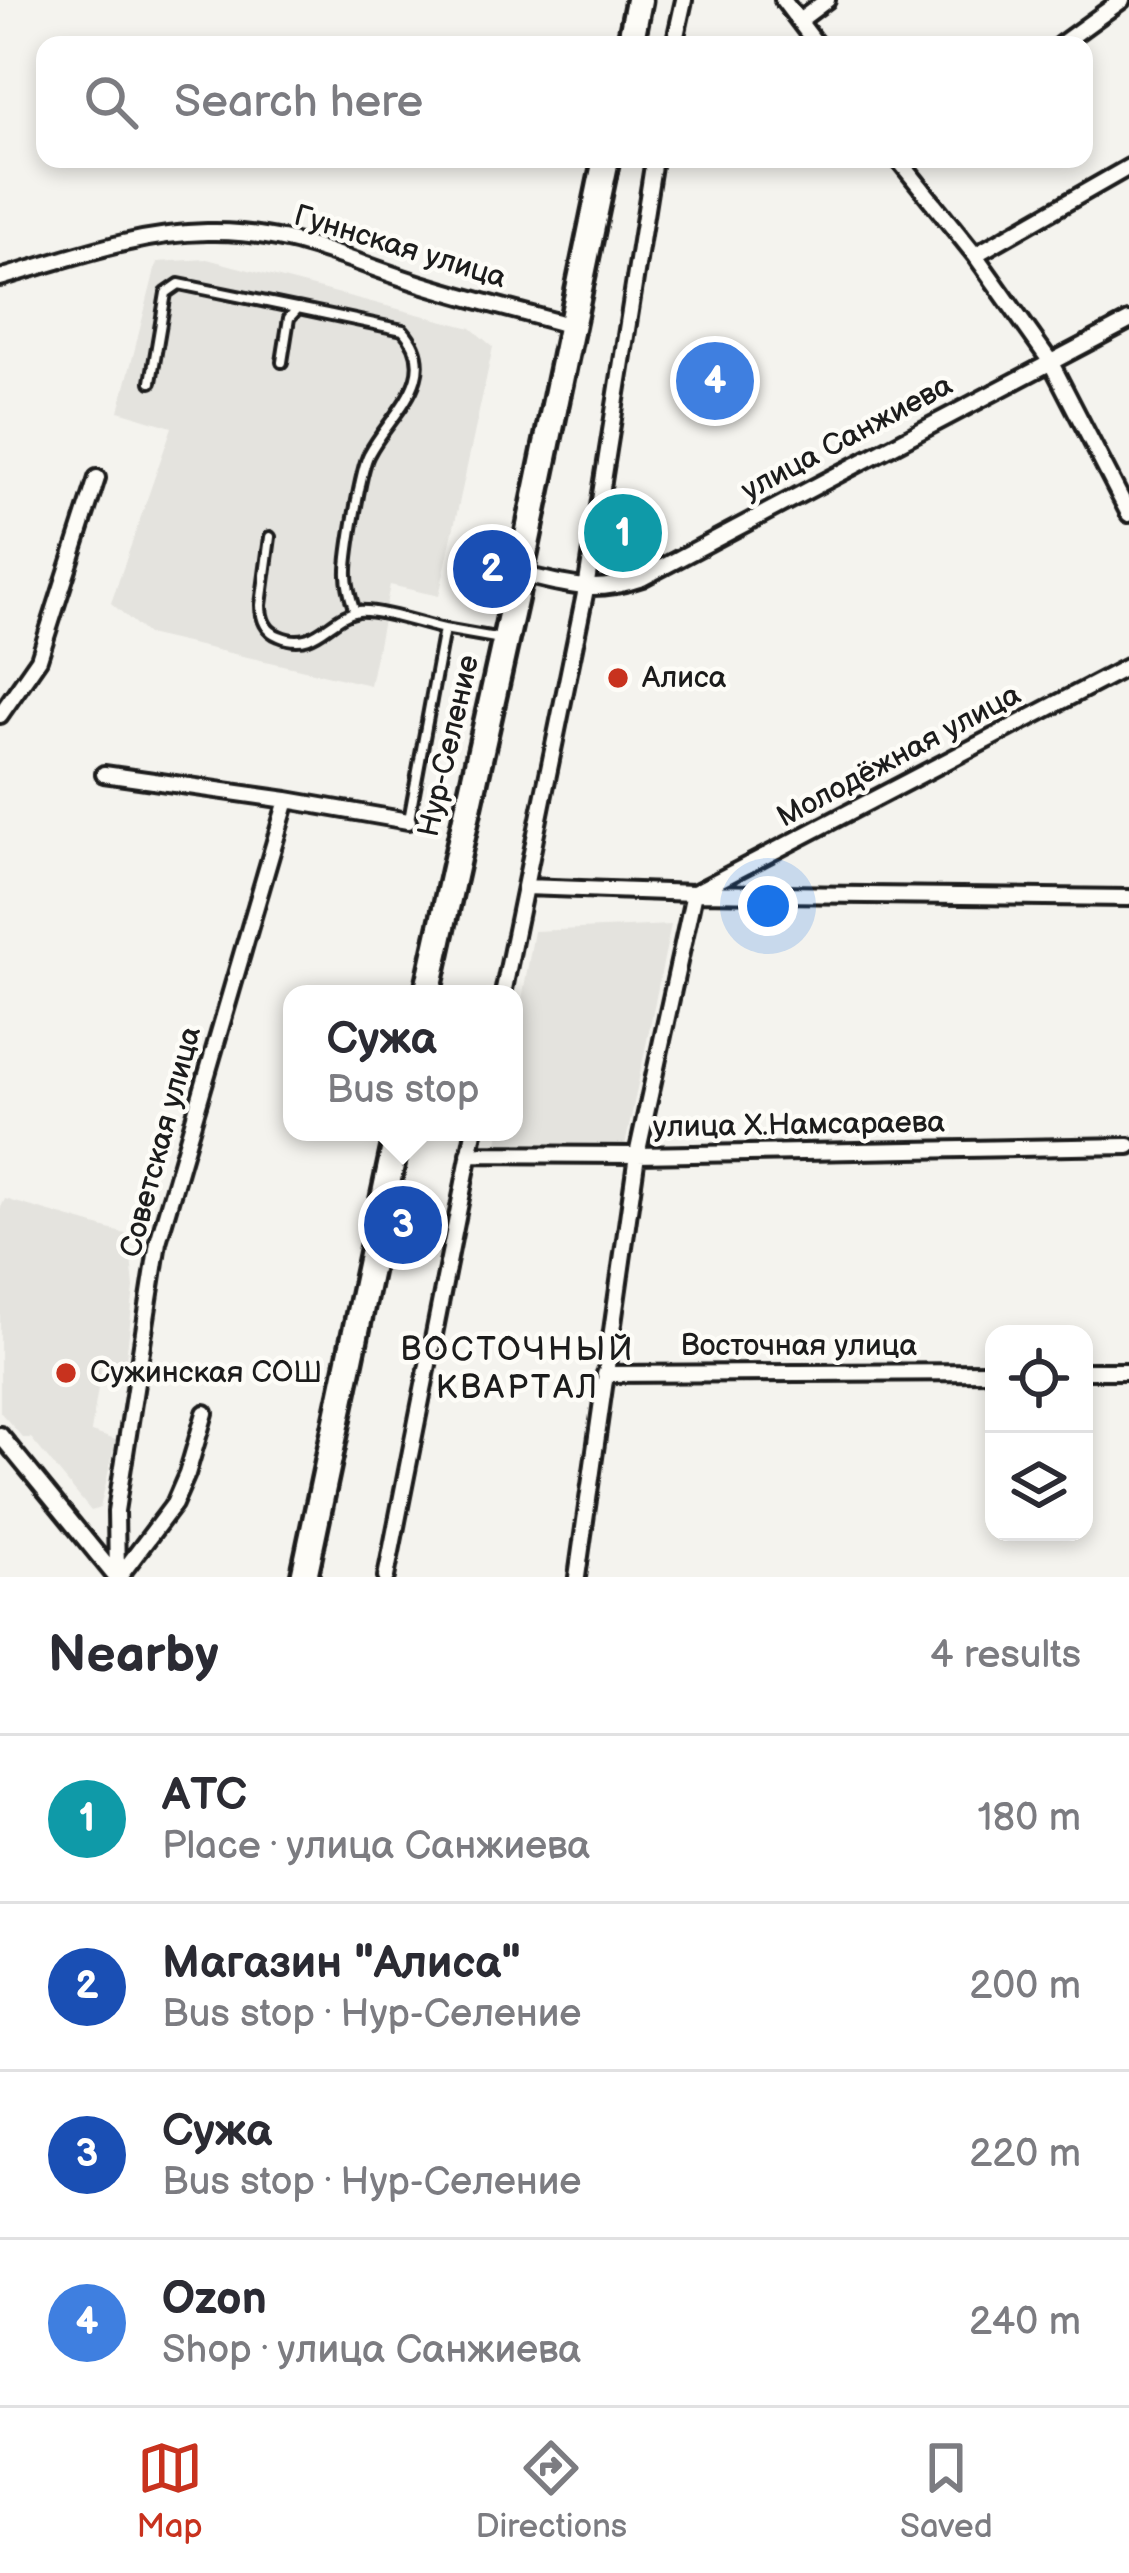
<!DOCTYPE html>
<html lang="en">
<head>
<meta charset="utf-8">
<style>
  body { margin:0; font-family:"Balsamiq Sans",sans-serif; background:#f7f7f7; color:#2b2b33 }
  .controls { position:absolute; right:36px; bottom:36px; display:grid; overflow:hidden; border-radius:24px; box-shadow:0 6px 18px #0003 }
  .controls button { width:108px; height:108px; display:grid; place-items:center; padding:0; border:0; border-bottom:3px solid #e1e1e2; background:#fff; color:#2b2b33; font:60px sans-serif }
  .you { position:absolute; left:768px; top:906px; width:42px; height:42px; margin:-30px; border:9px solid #fff; border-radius:50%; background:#1a73e8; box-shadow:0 0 0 18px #1a73e833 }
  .badge { display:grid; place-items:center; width:78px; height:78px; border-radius:50%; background:#c8321e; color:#fff; font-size:39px; font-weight:700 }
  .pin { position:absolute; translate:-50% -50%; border:6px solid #fff; box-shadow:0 3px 12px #0006 }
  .popup { position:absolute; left:283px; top:985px; width:240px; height:156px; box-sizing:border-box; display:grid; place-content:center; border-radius:24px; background:#fff; filter:drop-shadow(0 3px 9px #0005); font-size:39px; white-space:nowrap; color:#7c7c81 }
  .popup b { font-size:45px; color:#2b2b33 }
  .popup::after { content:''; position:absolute; left:50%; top:100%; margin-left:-24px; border:24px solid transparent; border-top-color:#fff }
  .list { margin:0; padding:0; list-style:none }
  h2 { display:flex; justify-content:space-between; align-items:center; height:156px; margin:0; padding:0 48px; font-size:51px }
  h2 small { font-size:39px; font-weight:400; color:#7c7c81 }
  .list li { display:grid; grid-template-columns:78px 1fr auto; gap:36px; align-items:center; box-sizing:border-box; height:168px; padding:0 48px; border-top:3px solid #e1e1e2 }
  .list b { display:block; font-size:45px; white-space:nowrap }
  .list p { margin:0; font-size:39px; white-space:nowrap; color:#7c7c81 }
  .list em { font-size:39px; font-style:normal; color:#7c7c81 }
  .icon { flex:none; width:66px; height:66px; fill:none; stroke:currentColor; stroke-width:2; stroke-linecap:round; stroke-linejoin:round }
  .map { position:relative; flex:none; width:1129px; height:1577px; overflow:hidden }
  .search { position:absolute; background:#fff; box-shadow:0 6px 18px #0003; left:36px; right:36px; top:36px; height:132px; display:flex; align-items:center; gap:30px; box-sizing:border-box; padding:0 42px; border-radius:24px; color:#7c7c81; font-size:45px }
  .sheet { height:828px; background:#fff }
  nav { display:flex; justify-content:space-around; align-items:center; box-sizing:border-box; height:168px; border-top:3px solid #e1e1e2; background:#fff; font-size:33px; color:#7c7c81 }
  nav a { display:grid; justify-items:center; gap:6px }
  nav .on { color:#c8321e }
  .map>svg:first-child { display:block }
  .built { fill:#e4e3de }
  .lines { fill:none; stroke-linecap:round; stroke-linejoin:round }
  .lane-casing { stroke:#1c1c1c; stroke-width:16 }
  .street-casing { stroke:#1c1c1c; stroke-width:22 }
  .highway-casing { stroke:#1c1c1c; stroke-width:33 }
  .lane { stroke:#fdfcf7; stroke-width:8 }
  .street { stroke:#fdfcf7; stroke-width:14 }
  .highway { stroke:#fdfcf7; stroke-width:24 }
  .poi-dot { fill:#c8321e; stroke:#fdfcf7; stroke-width:4.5 }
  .labels { text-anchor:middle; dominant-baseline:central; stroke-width:9; stroke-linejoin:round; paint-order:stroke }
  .street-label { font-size:30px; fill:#1c1c1c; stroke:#fdfcf7 }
  .poi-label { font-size:30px; fill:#1c1c1c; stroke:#fdfcf7; text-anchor:start }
  .neighbourhood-label { font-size:33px; letter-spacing:3px; fill:#1c1c1c; stroke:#fdfcf7 }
</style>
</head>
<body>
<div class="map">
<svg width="1129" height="1577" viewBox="0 0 1129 1577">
  <rect width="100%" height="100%" fill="#f4f3ee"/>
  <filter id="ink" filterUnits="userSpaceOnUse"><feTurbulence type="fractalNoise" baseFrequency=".00833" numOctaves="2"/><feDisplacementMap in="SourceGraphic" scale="24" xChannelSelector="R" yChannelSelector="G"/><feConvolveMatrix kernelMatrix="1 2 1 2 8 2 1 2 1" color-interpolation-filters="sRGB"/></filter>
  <g filter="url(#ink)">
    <!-- built -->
    <path class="built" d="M207 259 471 328 493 347 439 596 390 585 370 685 147 634 111 603 172 427 119 411 157 262Z
      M671 925 625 1146 496 1147 499 1132H514V1046L534 931Z
      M5 1199 129 1235 134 1288 125 1368 102 1363 91 1432 116 1440 100 1508 91 1511 31 1438H23L0 1412V1209Z"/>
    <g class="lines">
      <!-- lane casing -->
      <g class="lane-casing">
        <path id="lane" d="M282 362 289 318 298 308 403 330C444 376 389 415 369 454 361 468 346 558 347 575 347 588 351 599 355 612
          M151 382 166 293 179 284 296 308
          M270 537 261 605C261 619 266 631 279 636 316 652 329 616 358 611 377 609 423 624 444 629L409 820
          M444 629 501 639"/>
      </g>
      <!-- street casing -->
      <g class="street-casing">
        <path id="street" d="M783 0 817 45
          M799 21 827 0
          M674 45 684 0
          M1060 45 1122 0
          M898 159 975 255 1050 361 1129 514
          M975 255 1129 167
          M0 278C67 259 136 233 207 232 287 230 339 257 412 281 464 298 519 311 572 326
          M520 574C569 585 592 595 642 578L1129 321
          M0 715 39 659 97 478
          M104 774 287 800 408 821
          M525 887 694 893 1129 898
          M503 994 586 589 654 159
          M469 1154 637 1155 1129 1146
          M1084 1371H1129
          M605 1374 994 1372
          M0 1435 116 1577
          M117 1577 116 1511 158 1242 287 800
          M119 1577 174 1504 187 1474 205 1413
          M386 1577 474 1132
          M577 1577 637 1155 694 893 1129 666"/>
      </g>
      <!-- highway casing -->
      <g class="highway-casing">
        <path id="highway" d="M630 45 639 0
          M427 994 520 574 606 159
          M304 1577 398 1132"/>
      </g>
      <!-- lane -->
      <use href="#lane" class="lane"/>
      <!-- street -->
      <use href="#street" class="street"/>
      <!-- highway -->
      <use href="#highway" class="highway"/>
    </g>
  </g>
  <!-- markers -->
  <g class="poi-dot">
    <circle cx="618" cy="678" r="12"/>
    <circle cx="66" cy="1373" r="12"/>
  </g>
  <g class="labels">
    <!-- street labels -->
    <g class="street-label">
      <text transform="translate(400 247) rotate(17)">Гуннская улица</text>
      <text transform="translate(847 438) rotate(-28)">улица Санжиева</text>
      <text transform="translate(449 746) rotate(-77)">Нур-Селение</text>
      <text transform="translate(899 756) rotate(-28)">Молодёжная улица</text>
      <text transform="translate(799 1125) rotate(-1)">улица Х.Намсараева</text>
      <text transform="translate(161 1142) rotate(-75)">Советская улица</text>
      <text x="799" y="1346">Восточная улица</text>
    </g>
    <!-- poi labels -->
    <g class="poi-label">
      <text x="642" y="678">Алиса</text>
      <text x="90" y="1373">Сужинская СОШ</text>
    </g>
    <!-- neighbourhood labels -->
    <g class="neighbourhood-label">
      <text x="518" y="1350">ВОСТОЧНЫЙ<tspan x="518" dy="38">КВАРТАЛ</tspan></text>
    </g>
  </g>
</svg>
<div class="controls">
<button><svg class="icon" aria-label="locate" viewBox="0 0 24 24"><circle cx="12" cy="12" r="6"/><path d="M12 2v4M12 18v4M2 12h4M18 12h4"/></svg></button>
<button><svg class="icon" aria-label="layers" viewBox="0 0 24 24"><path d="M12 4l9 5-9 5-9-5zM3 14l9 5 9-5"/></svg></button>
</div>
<div class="you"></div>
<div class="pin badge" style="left:623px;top:533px;background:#0f9aa8">1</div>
<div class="pin badge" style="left:492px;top:569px;background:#1a4fb4">2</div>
<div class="pin badge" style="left:403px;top:1225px;background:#1a4fb4">3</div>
<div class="popup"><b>Сужа</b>Bus stop</div>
<div class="pin badge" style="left:715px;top:381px;background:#3f7fe0">4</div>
<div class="search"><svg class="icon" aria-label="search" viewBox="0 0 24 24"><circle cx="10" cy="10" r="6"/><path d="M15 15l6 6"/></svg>Search here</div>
</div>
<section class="sheet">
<h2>Nearby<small>4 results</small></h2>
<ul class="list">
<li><span class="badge" style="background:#0f9aa8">1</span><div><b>АТС</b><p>Place · улица Санжиева</p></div><em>180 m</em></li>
<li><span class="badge" style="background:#1a4fb4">2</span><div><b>Магазин &quot;Алиса&quot;</b><p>Bus stop · Нур-Селение</p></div><em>200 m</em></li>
<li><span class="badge" style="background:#1a4fb4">3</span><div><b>Сужа</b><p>Bus stop · Нур-Селение</p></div><em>220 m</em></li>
<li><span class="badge" style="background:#3f7fe0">4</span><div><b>Ozon</b><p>Shop · улица Санжиева</p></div><em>240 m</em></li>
</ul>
</section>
<nav>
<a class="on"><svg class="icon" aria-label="map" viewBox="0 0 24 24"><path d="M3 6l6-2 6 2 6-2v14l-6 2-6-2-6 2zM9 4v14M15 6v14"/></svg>Map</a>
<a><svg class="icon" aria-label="directions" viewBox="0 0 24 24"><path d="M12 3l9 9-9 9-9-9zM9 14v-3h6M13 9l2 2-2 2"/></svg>Directions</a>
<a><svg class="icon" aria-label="saved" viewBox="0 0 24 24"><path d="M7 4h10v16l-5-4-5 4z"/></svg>Saved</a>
</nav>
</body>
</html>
